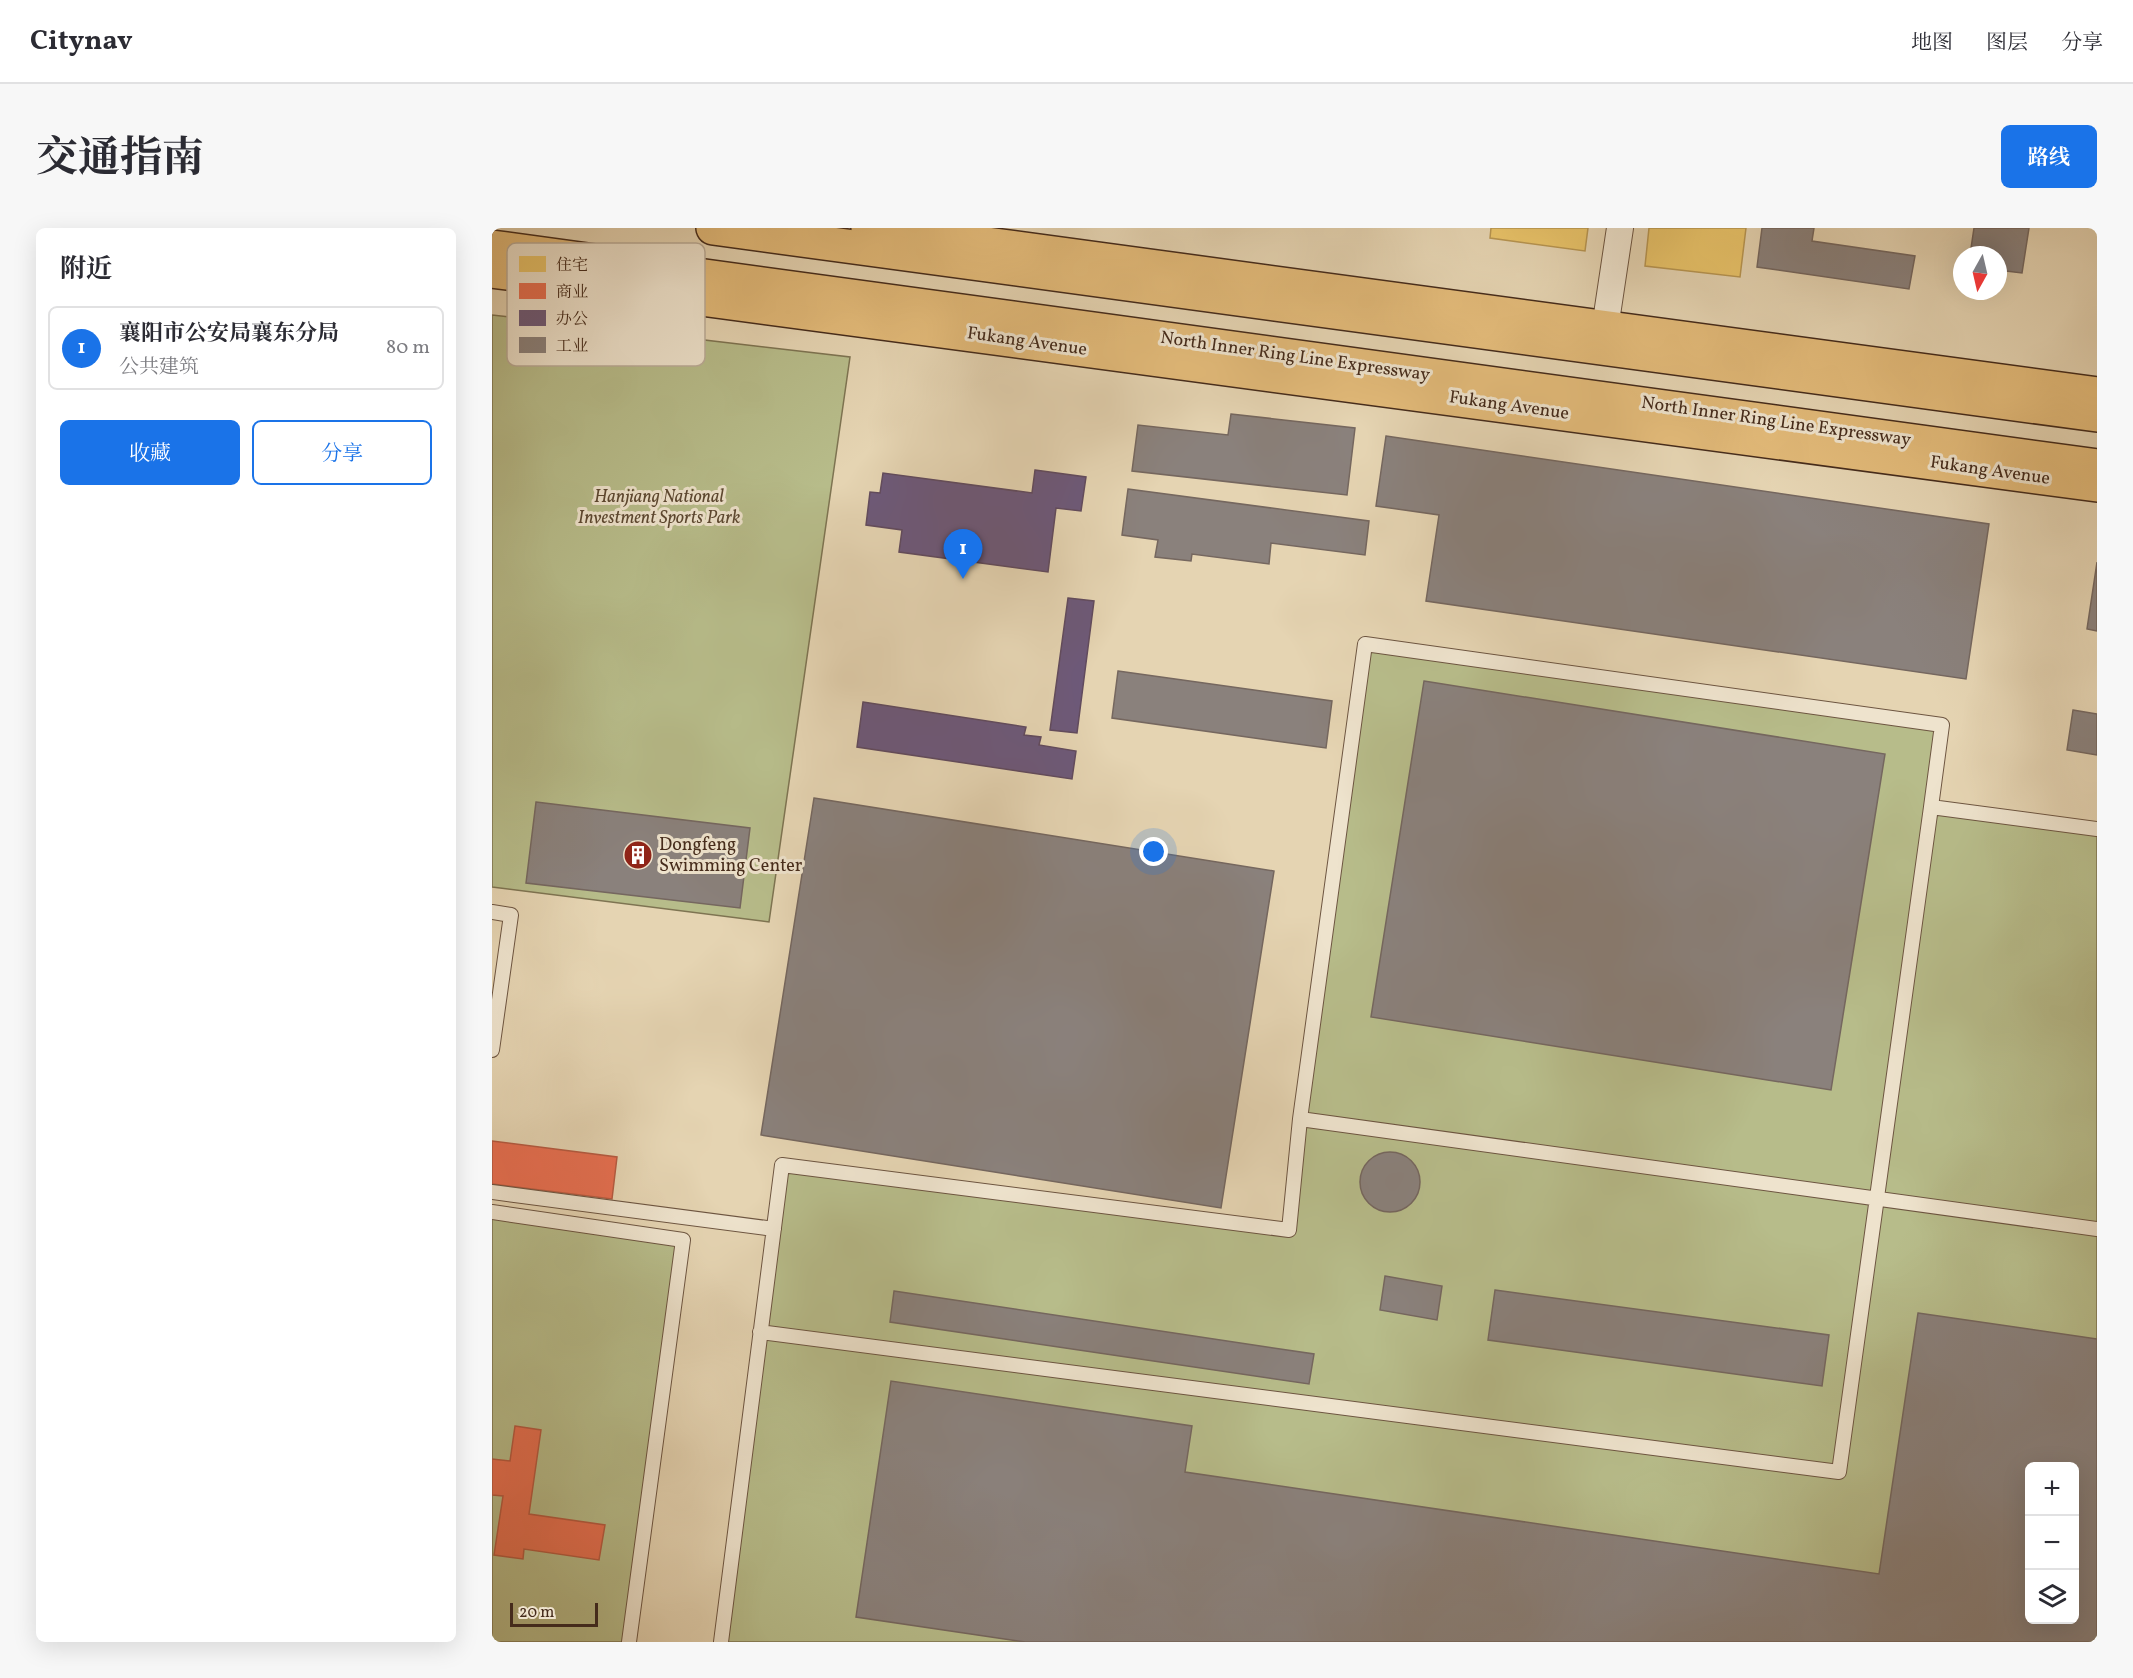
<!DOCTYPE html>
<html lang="zh">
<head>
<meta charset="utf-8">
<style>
  body { margin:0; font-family:Vollkorn,"Noto Serif SC",serif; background:#f7f7f7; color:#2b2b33 }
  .controls { position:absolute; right:18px; bottom:18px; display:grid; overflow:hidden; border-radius:9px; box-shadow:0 6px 24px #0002 }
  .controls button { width:54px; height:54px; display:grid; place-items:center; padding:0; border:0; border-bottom:2px solid #e1e1e2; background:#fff; color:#2b2b33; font:30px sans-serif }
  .compass { position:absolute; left:1461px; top:18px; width:54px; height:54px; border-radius:50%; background:#fff; box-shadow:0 6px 24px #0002; rotate:188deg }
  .scale { position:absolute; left:18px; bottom:15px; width:88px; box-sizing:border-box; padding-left:6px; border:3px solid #452b1b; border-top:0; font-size:16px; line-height:21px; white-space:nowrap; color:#452b1b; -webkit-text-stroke:4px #eee3cd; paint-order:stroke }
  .you { position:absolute; left:662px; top:624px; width:21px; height:21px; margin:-15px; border:4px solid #fff; border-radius:50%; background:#1a73e8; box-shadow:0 0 0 9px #1a73e833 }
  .badge { display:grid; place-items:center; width:39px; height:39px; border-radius:50%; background:#1a73e8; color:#fff; font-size:20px; font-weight:700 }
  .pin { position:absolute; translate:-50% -50px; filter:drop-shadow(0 2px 3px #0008) }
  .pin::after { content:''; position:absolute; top:32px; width:21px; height:18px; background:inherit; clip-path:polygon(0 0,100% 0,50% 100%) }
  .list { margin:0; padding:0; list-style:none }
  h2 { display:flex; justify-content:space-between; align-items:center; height:78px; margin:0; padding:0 24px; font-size:26px }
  h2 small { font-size:20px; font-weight:400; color:#7c7c81 }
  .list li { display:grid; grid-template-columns:39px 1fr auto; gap:18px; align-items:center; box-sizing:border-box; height:84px; margin:0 12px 12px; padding:0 12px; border:2px solid #e1e1e2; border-radius:9px }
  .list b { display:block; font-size:22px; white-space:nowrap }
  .list p { margin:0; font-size:20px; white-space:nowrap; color:#7c7c81 }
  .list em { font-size:20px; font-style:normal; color:#7c7c81 }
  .actions { display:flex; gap:12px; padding:18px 24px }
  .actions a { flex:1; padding:14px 0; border:2px solid #1a73e8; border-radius:9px; text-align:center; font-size:21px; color:#1a73e8 }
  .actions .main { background:#1a73e8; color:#fff }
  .icon { flex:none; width:33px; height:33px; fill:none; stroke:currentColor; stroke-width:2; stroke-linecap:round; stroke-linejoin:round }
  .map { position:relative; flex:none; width:1605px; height:1414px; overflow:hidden; border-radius:9px }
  header { display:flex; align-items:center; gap:36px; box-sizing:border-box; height:84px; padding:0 30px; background:#fff; border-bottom:2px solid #e1e1e2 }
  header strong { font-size:28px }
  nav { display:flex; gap:33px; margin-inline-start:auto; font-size:21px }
  .intro { display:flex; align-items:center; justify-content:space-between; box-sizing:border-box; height:144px; padding:0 36px }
  h1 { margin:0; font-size:42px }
  .button { padding:15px 27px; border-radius:9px; background:#1a73e8; color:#fff; font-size:21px; font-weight:700 }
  main { display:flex; gap:36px; padding:0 36px }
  aside { flex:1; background:#fff; border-radius:9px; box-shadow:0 6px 24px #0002 }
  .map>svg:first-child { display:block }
  .green { fill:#b7bc8a; stroke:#7e7452; stroke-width:1.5; fill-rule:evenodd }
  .homes { fill:#e9c46a; stroke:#b89652; stroke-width:1.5 }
  .shops { fill:#e76f51; stroke:#b65b41; stroke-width:1.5 }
  .offices { fill:#6d597a; stroke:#614b5e; stroke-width:1.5 }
  .industry { fill:#8a817c; stroke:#75675f; stroke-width:1.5; fill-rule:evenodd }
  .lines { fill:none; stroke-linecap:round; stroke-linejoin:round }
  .service-casing { stroke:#6d5541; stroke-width:16 }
  .minor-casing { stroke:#6d5541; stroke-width:28 }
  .primary-casing { stroke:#452b1b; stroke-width:36 }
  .trunk-casing { stroke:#452b1b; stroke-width:36 }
  .service { stroke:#eee3cd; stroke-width:14 }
  .minor { stroke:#eee3cd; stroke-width:26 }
  .primary { stroke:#e2ba79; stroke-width:33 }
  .trunk { stroke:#e2ba79; stroke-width:33 }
  .labels { text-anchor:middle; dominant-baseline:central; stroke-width:6; stroke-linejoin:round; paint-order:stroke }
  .street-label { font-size:18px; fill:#452b1b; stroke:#eee3cd }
  .park-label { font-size:18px; font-style:italic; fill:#5c4831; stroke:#eee3cd }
  .poi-label { font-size:18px; fill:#452b1b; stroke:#eee3cd; text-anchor:start }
  .key { fill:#eee3cd; stroke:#bbac98; stroke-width:1.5 }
  .key-label { font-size:16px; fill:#452b1b }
</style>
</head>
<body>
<header>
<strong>Citynav</strong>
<nav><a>地图</a><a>图层</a><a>分享</a></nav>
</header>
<div class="intro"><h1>交通指南</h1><a class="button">路线</a></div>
<main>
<aside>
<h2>附近<small></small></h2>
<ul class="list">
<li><span class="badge">1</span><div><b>襄阳市公安局襄东分局</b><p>公共建筑</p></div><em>80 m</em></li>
</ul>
<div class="actions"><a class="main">收藏</a><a>分享</a></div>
</aside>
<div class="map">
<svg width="1605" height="1414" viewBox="0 0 1605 1414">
  <rect width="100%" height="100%" fill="#e5d4b2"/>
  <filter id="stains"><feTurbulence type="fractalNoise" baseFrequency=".00333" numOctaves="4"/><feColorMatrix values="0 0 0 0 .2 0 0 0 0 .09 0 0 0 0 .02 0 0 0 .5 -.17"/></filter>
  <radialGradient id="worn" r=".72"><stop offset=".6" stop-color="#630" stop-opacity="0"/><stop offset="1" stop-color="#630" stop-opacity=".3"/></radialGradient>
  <!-- green -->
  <path class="green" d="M0 87 358 129 277 694 0 659Z
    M873 416 1450 497 1439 579 1605 601V1414H229L290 937 796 1002ZM1538 1238H1582V1392H1538Z
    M0 984 191 1012 137 1414H0Z"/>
  <!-- homes -->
  <path class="homes" d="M999 0H1096L1093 23 998 10Z
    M1157 0H1254L1248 49 1153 38Z"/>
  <!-- shops -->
  <path class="shops" d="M0 913 125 929 120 971 0 956Z
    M23 1198 49 1202 37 1286 113 1297 107 1332 32 1321 31 1331 2 1327 11 1268 0 1267V1231L18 1233Z"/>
  <!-- offices -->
  <path class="offices" d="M543 242 594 249 589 283 564 280 556 344 407 324 410 302 374 297 378 264 388 265 391 245 540 265Z
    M576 370 602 373 585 505 558 502Z
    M371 474 534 499 532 507 549 509 547 517 584 523 580 551 365 519Z"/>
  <!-- industry -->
  <path class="industry" d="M1270 0H1322L1320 13 1423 28 1417 61 1265 39Z
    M1482 0H1537L1530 45 1506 42V27H1478Z
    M739 186 863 200 855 267 640 243 646 197 736 207Z
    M894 208 1497 296 1474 451 934 373 947 287 884 278Z
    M636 261 877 293 873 327 779 315 777 336 700 326 699 333 663 329 666 312 630 307Z
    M1605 334V403L1595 401Z
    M626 443 840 473 834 520 620 490Z
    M932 453 1393 526 1339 862 879 789Z
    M1581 482 1605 486V527L1575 522Z
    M322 570 782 643 729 980 269 907Z
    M44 574 258 600 248 680 34 655Z
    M868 954a30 30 0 1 1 60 0a30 30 0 1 1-60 0Z
    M893 1048 950 1058 945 1092 888 1082Z
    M1003 1062 1337 1107 1330 1158 996 1112Z
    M402 1063 822 1126 817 1156 398 1094Z
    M1426 1085 1605 1111V1414H533L364 1389 399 1153 700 1198 693 1244 1387 1346ZM1538 1238H1582V1392H1538Z"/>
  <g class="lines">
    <!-- service casing -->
    <g class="service-casing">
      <path id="service" d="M0 684 19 687 0 822
        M808 891 873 416 1450 497 1439 579
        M0 964 282 1001
        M0 984 191 1012 137 1414
        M268 1104 1347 1244 1439 579 1605 601
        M229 1414 290 937 797 1002 808 891 1605 1001"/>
    </g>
    <!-- minor casing -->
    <g class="minor-casing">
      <path id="minor" d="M1113 100 1128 0"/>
    </g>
    <!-- primary casing -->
    <g class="primary-casing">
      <path id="primary" d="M376 0 1605 166
        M0 43 1605 257"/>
    </g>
    <!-- trunk casing -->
    <g class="trunk-casing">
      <path id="trunk" d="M221 0 1605 187
        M0 19 1605 238"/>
    </g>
    <!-- service -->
    <use href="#service" class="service"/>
    <!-- minor -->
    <use href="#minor" class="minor"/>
    <!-- primary -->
    <use href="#primary" class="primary"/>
    <!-- trunk -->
    <use href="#trunk" class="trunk"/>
  </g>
  <!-- icons -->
  <defs>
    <g id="building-disc" transform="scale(1.5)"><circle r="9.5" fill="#8f2418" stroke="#eee3cd"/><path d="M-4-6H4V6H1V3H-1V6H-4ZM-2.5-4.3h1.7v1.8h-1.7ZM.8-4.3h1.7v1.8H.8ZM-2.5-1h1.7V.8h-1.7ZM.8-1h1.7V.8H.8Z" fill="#fff"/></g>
  </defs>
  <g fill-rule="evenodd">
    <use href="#building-disc" x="146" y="627"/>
  </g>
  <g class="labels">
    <!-- street labels -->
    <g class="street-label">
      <text transform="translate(535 114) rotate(8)">Fukang Avenue</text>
      <text transform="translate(803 129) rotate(8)">North Inner Ring Line Expressway</text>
      <text transform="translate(1017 178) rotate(8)">Fukang Avenue</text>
      <text transform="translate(1284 194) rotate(8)">North Inner Ring Line Expressway</text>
      <text transform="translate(1498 243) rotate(8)">Fukang Avenue</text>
    </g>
    <!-- park labels -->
    <g class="park-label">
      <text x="167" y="269">Hanjiang National<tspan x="167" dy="21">Investment Sports Park</tspan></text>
    </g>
    <!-- poi labels -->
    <g class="poi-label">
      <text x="167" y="617">Dongfeng<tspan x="167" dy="21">Swimming Center</tspan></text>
    </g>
  </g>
  <!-- legend -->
  <rect x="15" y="15" width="198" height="123" rx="9" class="key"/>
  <rect x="27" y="28" width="27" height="16" fill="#e9c46a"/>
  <rect x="27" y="55" width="27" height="16" fill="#e76f51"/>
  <rect x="27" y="82" width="27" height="16" fill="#6d597a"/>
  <rect x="27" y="109" width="27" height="16" fill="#8a817c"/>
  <g class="key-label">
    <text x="64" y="42">住宅</text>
    <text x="64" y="69">商业</text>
    <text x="64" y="96">办公</text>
    <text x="64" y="123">工业</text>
  </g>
  <rect width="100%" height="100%" filter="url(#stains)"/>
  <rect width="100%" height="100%" fill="url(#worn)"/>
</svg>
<div class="controls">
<button>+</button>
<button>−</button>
<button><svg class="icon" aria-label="layers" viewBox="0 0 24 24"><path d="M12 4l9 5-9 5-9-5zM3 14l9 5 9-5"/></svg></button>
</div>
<svg class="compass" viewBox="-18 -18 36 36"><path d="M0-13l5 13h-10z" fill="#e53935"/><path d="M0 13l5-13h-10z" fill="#7c7c81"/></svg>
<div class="scale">20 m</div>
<div class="you"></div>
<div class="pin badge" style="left:471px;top:351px">1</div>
</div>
</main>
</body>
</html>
